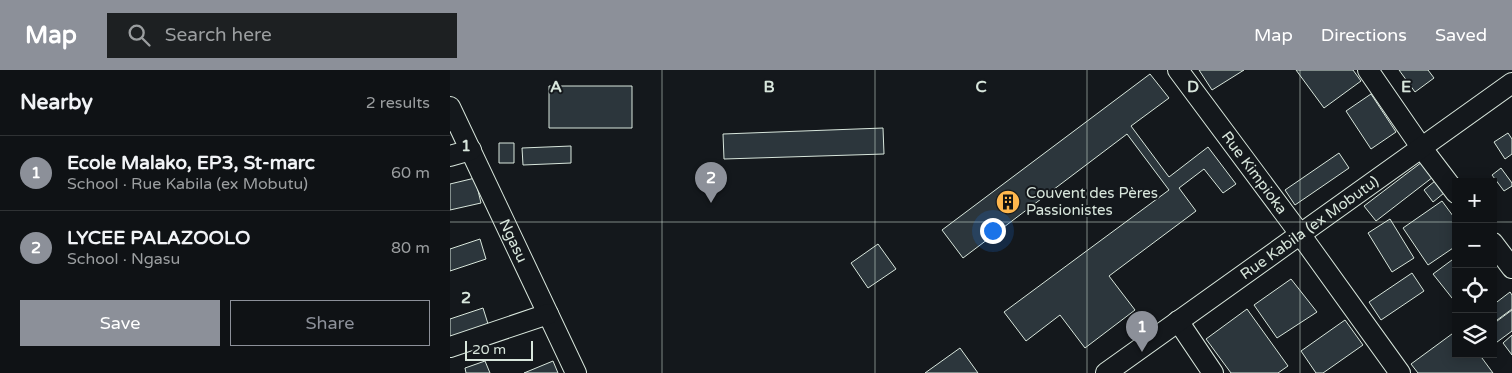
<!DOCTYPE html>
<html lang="en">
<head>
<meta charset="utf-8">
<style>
  body { margin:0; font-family:"Varela Round",sans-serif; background:#1d2022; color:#f1f3f6 }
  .controls { position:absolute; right:15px; bottom:15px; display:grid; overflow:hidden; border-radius:0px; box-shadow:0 2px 12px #0003 }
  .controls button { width:45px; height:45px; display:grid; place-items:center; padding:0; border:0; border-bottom:1px solid #2f3234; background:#0f1215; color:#f1f3f6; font:25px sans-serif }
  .scale { position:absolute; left:15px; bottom:12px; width:68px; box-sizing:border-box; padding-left:5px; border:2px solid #d8e6dc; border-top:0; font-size:14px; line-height:18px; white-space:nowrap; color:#d8e6dc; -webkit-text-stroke:4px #14181c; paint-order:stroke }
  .you { position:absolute; left:542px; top:160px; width:18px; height:18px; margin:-12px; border:4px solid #fff; border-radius:50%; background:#1a73e8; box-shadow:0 0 0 8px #1a73e833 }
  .badge { display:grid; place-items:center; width:32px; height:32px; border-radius:50%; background:#8c9099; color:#fff; font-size:16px; font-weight:700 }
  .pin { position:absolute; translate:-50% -41px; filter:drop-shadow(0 1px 2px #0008) }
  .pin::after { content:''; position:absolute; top:26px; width:18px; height:15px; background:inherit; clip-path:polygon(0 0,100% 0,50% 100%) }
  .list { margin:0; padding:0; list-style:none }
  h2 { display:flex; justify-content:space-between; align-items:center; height:65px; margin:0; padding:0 20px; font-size:21px }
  h2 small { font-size:16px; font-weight:400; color:#9b9ea0 }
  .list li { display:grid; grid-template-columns:32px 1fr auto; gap:15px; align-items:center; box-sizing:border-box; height:75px; padding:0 20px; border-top:1px solid #2f3234 }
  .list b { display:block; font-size:19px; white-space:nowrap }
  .list p { margin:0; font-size:16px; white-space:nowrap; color:#9b9ea0 }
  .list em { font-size:16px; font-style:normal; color:#9b9ea0 }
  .actions { display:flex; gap:10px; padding:15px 20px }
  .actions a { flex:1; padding:11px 0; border:1px solid #8c9099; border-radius:0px; text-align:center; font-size:18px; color:#8c9099 }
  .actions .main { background:#8c9099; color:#fff }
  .icon { flex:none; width:28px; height:28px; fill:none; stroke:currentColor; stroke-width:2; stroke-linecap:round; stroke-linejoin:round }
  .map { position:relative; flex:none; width:1062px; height:303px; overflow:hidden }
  header { display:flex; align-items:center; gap:30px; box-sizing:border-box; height:70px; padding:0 25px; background:#8c9099; color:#fff }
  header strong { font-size:24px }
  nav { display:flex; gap:28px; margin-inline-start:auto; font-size:18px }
  .search { width:350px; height:45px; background:#1d2022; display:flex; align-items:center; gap:12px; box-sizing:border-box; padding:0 18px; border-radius:0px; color:#9b9ea0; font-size:19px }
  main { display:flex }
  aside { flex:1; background:#0f1215 }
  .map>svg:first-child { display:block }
  .building { fill:#2c363c; stroke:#d8e6dc }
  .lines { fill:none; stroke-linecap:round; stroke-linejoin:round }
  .street-casing { stroke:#d8e6dc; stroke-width:22 }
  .street { stroke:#14181c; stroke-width:20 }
  .grid { fill:none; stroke:#d8e6dc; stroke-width:1; stroke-opacity:0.55 }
  .labels { text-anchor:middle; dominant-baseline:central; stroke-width:4; stroke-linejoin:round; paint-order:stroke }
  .street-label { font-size:15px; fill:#d8e6dc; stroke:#14181c }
  .poi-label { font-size:15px; fill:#d8e6dc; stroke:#14181c; text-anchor:start }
  .grid-label { font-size:16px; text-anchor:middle; font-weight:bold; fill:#d8e6dc; stroke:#14181c; stroke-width:4; stroke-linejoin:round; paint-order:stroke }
</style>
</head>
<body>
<header>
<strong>Map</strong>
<div class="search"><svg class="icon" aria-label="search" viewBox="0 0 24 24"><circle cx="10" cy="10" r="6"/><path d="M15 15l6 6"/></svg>Search here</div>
<nav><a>Map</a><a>Directions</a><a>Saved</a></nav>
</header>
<main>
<aside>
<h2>Nearby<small>2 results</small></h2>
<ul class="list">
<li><span class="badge">1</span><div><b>Ecole Malako, EP3, St-marc</b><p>School · Rue Kabila (ex Mobutu)</p></div><em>60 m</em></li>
<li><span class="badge">2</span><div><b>LYCEE PALAZOOLO</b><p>School · Ngasu</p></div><em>80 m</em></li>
</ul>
<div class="actions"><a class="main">Save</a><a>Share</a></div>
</aside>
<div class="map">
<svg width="1062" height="303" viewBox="0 0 1062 303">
  <rect width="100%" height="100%" fill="#14181c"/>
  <!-- building -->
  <path class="building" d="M749 0H794L762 20Z
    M846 0H903L911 11 874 38Z
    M949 0H978L984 8 965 22Z
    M700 4 719 28 681 56 719 107 758 77 786 114 773 123 754 99 729 118 746 141 659 206 685 240 635 278 610 245 576 271 554 242 719 120 677 64 513 188 492 160Z
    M99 16H182V58H99Z
    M921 24 946 62 921 79 896 41Z
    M433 58 434 84 274 89 273 64Z
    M1058 63 1062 69V84L1055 89 1044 72Z
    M49 73H64V93H49Z
    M121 76V93L73 95 72 78Z
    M889 83 899 98 845 135 835 120Z
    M972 92 983 107 926 151 914 136Z
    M1051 98 1062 113V116L1054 121 1042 105Z
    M25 108 31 133 0 140V114Z
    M985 111 994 123 983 132 974 120Z
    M992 131 1006 150V176L978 195 953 158Z
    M940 149 964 188 942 202 918 163Z
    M30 169 36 189 0 201V179Z
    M428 174 446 199 418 218 401 193Z
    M1006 187V233L983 204Z
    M962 203 974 221 931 250 919 232Z
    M841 209 867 242 827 268 804 235Z
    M1060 222 1062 225V239L1043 253V235Z
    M33 238 39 257 0 270V249Z
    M797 239 838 296 828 303H781L756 269Z
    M1062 240V261L1043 275V254Z
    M895 250 913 275 873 303H866L851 281Z
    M1006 261V284H1029L1043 303H968L961 294Z
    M1062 265V285L1053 273Z
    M510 278 528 303H475Z
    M35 291 40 303H16L15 298Z
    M103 291 108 303H74Z"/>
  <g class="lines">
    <!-- street casing -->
    <g class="street-casing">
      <g id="street">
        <path id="s1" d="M728 0 850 164 950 303"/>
        <path d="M918 0 971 77 1006 123"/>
        <path id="s2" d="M0 37 126 303"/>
        <path d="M0 86 21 80"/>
        <path d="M1043 173 1062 198"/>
        <path d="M728 251 763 303"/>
        <path d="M0 277 98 244"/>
        <path id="s3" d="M656 303 1062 13"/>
      </g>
    </g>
    <!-- street -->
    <use href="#street" class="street"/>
  </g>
  <!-- grid -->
  <path class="grid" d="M212 0V303M425 0V303M637 0V303M850 0V303M0 152H1006M1043 152H1062"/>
  <!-- icons -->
  <defs>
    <g id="building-disc" transform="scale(1.25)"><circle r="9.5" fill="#ffb74d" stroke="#14181c"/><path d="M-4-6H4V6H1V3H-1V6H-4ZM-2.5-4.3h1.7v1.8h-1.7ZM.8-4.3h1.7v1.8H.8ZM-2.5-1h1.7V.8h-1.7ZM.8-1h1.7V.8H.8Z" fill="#111"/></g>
  </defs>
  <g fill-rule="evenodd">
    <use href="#building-disc" x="558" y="132"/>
  </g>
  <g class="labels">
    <!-- street labels -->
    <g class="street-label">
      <text stroke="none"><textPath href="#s1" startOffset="128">Rue Kimpioka</textPath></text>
      <text stroke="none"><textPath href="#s3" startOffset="250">Rue Kabila (ex Mobutu)</textPath></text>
      <text stroke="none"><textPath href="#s2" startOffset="148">Ngasu</textPath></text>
    </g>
    <!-- poi labels -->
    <g class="poi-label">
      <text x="576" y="123">Couvent des Pères<tspan x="576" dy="17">Passionistes</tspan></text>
    </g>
  </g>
  <g class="grid-label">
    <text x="106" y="22">A</text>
    <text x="319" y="22">B</text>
    <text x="531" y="22">C</text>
    <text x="743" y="22">D</text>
    <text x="956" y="22">E</text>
    <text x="16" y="81">1</text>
    <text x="16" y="233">2</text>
  </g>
</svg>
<div class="controls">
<button>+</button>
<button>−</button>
<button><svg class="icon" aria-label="locate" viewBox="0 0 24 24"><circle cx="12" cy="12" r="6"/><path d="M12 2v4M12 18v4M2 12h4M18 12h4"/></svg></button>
<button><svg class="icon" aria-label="layers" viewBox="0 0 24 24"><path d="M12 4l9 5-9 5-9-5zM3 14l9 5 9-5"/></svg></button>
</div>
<div class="scale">20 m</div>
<div class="you"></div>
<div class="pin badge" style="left:692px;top:282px">1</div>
<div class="pin badge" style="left:261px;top:133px">2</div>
</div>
</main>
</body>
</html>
